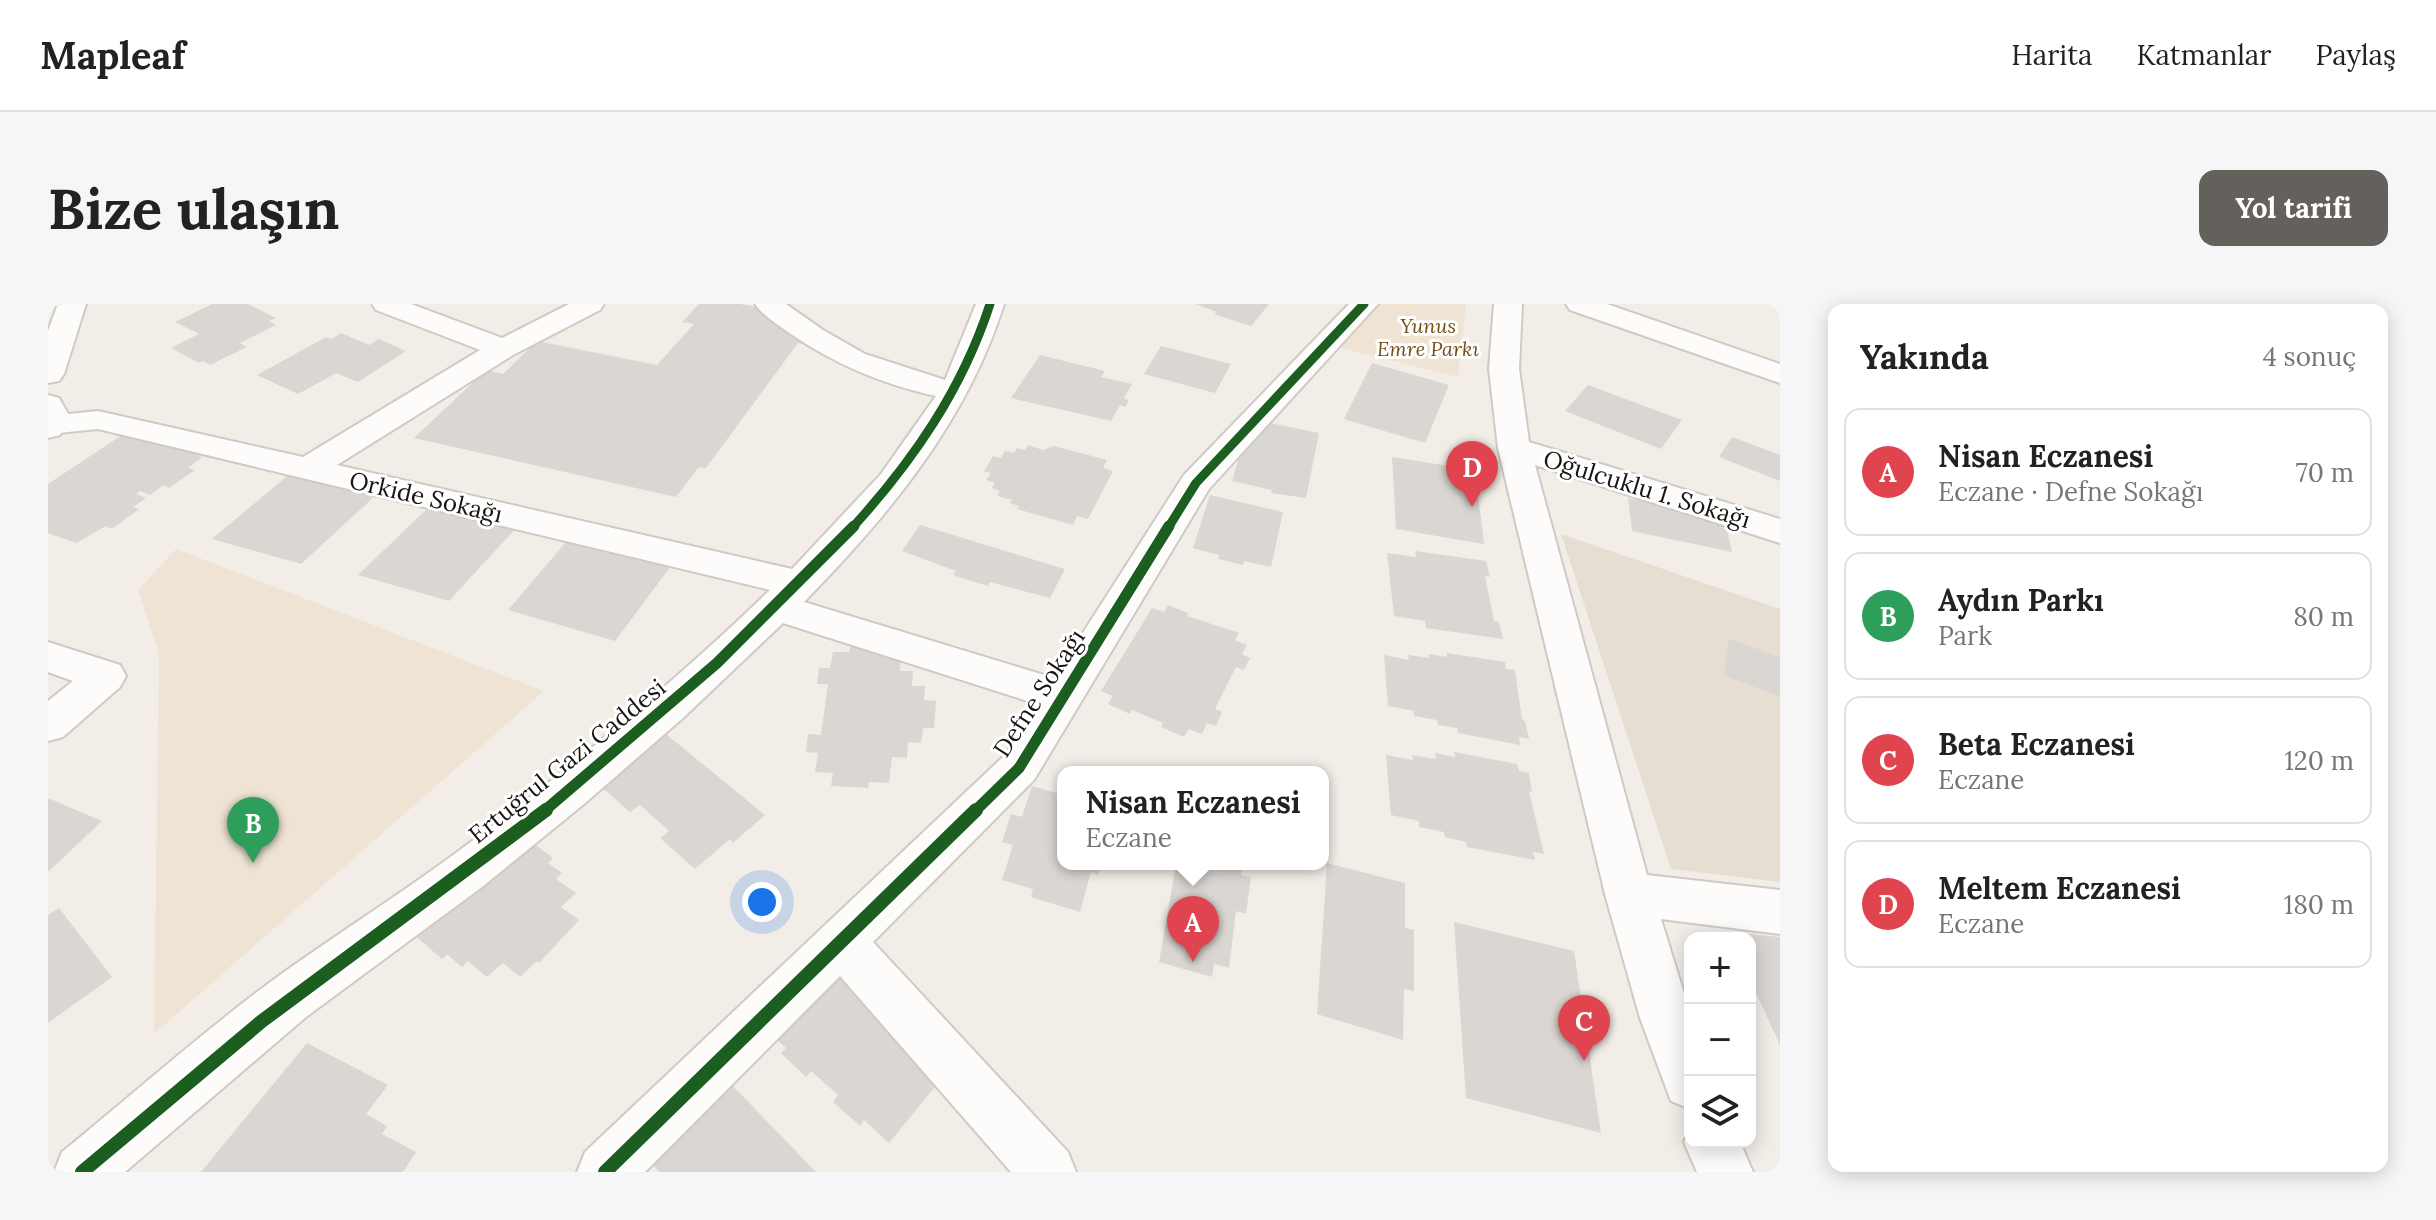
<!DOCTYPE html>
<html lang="tr">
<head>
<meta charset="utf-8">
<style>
  body { margin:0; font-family:Lora,serif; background:#f6f6f6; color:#222 }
  .controls { position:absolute; right:24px; bottom:24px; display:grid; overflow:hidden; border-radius:16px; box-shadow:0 4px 20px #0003 }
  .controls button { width:72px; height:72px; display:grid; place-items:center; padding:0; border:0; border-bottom:2px solid #e0e0e0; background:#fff; color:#222; font:40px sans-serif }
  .you { position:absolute; left:714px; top:598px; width:28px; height:28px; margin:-20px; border:6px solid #fff; border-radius:50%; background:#1a73e8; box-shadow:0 0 0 12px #1a73e833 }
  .badge { display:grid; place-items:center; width:52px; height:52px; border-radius:50%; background:#64605c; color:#fff; font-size:26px; font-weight:700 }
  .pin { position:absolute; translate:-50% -66px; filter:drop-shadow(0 2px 4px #0008) }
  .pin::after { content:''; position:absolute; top:42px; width:28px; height:24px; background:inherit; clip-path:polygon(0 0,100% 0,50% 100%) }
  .popup { position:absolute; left:1009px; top:462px; width:272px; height:104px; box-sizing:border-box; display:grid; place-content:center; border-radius:16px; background:#fff; filter:drop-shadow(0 2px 6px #0005); font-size:26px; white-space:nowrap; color:#767676 }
  .popup b { font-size:30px; color:#222 }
  .popup::after { content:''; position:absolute; left:50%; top:100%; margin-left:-16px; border:16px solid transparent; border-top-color:#fff }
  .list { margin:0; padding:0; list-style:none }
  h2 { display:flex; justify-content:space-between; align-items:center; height:104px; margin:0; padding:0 32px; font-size:34px }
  h2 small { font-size:26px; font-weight:400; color:#767676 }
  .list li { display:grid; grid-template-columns:52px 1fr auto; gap:24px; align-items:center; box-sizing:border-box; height:128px; margin:0 16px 16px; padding:0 16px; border:2px solid #e0e0e0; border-radius:16px }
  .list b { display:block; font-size:30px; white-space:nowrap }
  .list p { margin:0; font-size:26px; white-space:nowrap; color:#767676 }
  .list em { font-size:26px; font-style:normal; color:#767676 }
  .icon { flex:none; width:44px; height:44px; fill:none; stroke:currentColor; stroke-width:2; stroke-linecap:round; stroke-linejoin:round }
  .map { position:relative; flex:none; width:1732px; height:868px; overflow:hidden; border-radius:16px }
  header { display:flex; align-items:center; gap:48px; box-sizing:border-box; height:112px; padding:0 40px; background:#fff; border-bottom:2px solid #e0e0e0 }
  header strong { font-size:38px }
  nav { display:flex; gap:44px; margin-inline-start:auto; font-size:28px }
  .intro { display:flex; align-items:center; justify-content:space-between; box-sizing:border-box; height:192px; padding:0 48px }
  h1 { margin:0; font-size:56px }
  .button { padding:20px 36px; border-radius:16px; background:#64605c; color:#fff; font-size:28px; font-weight:700 }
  main { display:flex; gap:48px; padding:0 48px }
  aside { flex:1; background:#fff; border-radius:16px; box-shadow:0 4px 20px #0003 }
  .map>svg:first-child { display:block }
  .built { fill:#e7ded3 }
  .green { fill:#efe3d3 }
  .building { fill:#dad6d2 }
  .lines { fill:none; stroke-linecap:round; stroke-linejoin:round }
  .street-casing { stroke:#cecac5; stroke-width:4 }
  .secondary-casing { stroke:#cecac5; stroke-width:4 }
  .street { fill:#fdfcfb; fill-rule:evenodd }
  .secondary { fill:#fdfcfb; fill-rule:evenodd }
  .cycleway-far2-casing { stroke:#fff; stroke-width:13 }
  .cycleway-far1-casing { stroke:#fff; stroke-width:16 }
  .cycleway-casing { stroke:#fff; stroke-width:19 }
  .cycleway-far2 { stroke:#1b5e20; stroke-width:9 }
  .cycleway-far1 { stroke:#1b5e20; stroke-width:11 }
  .cycleway { stroke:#1b5e20; stroke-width:14 }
  .labels { text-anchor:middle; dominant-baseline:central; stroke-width:6; stroke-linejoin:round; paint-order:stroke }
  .far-park-label { font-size:20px; font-style:italic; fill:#744f17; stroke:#fff }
  .street-label { font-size:24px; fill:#171411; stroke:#fff }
</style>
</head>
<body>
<header>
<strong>Mapleaf</strong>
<nav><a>Harita</a><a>Katmanlar</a><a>Paylaş</a></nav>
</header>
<div class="intro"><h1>Bize ulaşın</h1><a class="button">Yol tarifi</a></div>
<main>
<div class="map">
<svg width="1732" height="868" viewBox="0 0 1732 868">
  <rect width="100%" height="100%" fill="#f2ede7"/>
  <!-- built -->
  <path class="built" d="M1513 230 1732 305V578L1623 565Z"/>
  <!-- green -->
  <path class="green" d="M1324 0H1418L1410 73 1281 41Z
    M128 245 496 387 106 730 111 350 90 286Z"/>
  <!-- building -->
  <path class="building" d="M164 0H200L228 14 221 17 228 21 192 39 199 43 162 61 155 57 151 59 123 44 151 30 127 18Z
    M651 0H692L730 7 759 41 750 39 658 164 651 163 628 193 366 134 438 66 455 70 489 37 609 61 646 20 634 18Z
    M1147 0H1221L1203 22 1166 10 1169 8Z
    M293 29 321 41 331 35 358 47 310 78 288 69 250 90 209 71 278 33 284 35Z
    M1113 42 1183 60 1167 89 1096 70Z
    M992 51 1057 67 1053 73 1084 80 1076 94 1081 96 1077 103 1072 101 1063 117 963 94Z
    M1324 59 1401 81 1377 139 1296 115Z
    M1540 81 1634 116 1613 145 1517 107Z
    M1212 117 1271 129 1258 194 1223 189 1224 186 1184 177 1196 136 1206 138Z
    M80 127 158 147 150 152 154 153 140 164 147 166 121 184 115 181 102 191 92 187 88 190 98 194 85 203 91 205 64 225 58 222 28 239 0 229V180Z
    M1684 133 1732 151V177L1671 153Z
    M980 141 995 146 1006 142 1059 156 1055 164 1065 167 1040 215 1029 212 1025 221 969 205 971 202 962 199 964 196 949 192 952 187 944 184 947 179 938 176 943 169 936 167 945 152 953 154 957 147 966 149 969 144 977 146Z
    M1344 153 1427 166 1436 240 1348 225Z
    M243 169 328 191 253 260 164 235Z
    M1162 191 1235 208 1223 263 1196 257 1195 261 1170 255 1171 251 1145 244Z
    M1580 194 1676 214 1684 248 1584 227Z
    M383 201 469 223 401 297 310 271Z
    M872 221 1017 265 1002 294 942 278 940 282 905 271 908 267 854 247Z
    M524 231 626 258 567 337 460 306Z
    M1367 247 1438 257 1442 273 1437 272 1446 317 1451 318 1455 335 1378 324 1377 317 1346 312 1339 249 1368 253Z
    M1120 301 1140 309 1139 312 1191 329 1187 336 1199 341 1194 350 1202 354 1196 366 1188 363 1167 405 1174 408 1168 422 1159 419 1154 430 1141 425 1136 433 1113 423 1115 419 1084 406 1082 410 1060 400 1065 392 1053 387 1104 304 1116 308Z
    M1681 335 1732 353V392L1676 372Z
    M803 338 853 345 852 367H865L864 382H877L876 396 888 397 886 424H875L873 439 860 438 859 454 844 453 841 479 821 478 820 484 783 482 785 469 767 468 770 449 758 448 760 430 773 431 780 380H769L771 364H782L785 348H801Z
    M1399 349 1457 358 1458 365 1467 366 1474 416 1477 417 1481 435 1471 433 1472 441 1410 429 1409 424 1390 421 1389 416 1366 412V407L1340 402 1336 351 1361 356 1360 351 1381 354V350L1399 353Z
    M613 426 717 511 685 539 682 535 647 565 612 534 621 527 592 501 582 508 550 480Z
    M1406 448 1469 460 1471 467 1481 469 1484 488 1481 487 1496 550 1485 548 1487 556 1419 543 1418 538 1397 533 1396 528 1371 523V517L1343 511 1338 451 1365 456 1364 451 1388 455 1387 449 1407 453Z
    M984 482 1015 491V560H1053L1050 571 1043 568 1032 608 983 593 985 585 954 576 965 541 954 538 963 510 974 513Z
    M0 494 54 517 0 568Z
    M476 532 505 554 500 559 514 569 508 575 528 589 513 603 531 616 491 659 489 657 472 673 455 659 439 673 420 657 414 663 399 650 394 655 365 630Z
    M1279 559 1357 579V624L1366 626V687L1356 685 1355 736 1269 710Z
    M1128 560H1194L1193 571 1203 573 1198 610 1188 607 1181 664 1166 660 1164 673 1111 658Z
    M11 604 64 673 0 719V611Z
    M1406 618 1526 647 1553 829 1418 794Z
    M1680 628 1732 633V741L1702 676V634H1683Z
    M776 661 900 767 841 839 816 816 812 822 785 798 790 791 763 767 758 773 733 749 738 744 716 724Z
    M259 739 340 781 318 810 339 822 334 830 368 848 355 868H153Z
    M677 774 768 868H611L597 852Z"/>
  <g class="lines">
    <!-- street casing -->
    <g class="street-casing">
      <path id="street" d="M324 0H363L454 34 521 0H556L552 6 465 51 289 161 744 265 833 170 888 92C834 80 786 60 740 28 729 20 715 12 707 0H738L775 26 817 50 897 76 928 0H956C919 118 841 211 756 298L1006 374 1136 171 1301 0H1330L1161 185 986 476 825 638 1020 848 1028 868H963L792 672 597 868H529L537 848 956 452 989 400 735 319 635 414 536 500 434 583 258 713 77 868H6L14 848C83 792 150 732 221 679 280 636 342 597 401 554 513 472 622 383 722 286L50 125 0 130V112L50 107 255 153 432 46 328 6Z
        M1446 0H1474L1471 65 1481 138 1732 215V239L1487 161 1599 571 1732 586V630L1613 615 1642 709V805L1623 797 1592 714 1557 590 1450 144 1441 65Z
        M1518 0H1559L1732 60V79L1522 6Z
        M0 338 72 361 78 372 72 383 15 433 0 437V397L25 377 0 368Z
        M1642 824V838H1692L1705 868H1649L1636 838Z"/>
    </g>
    <!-- secondary casing -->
    <g class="secondary-casing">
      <path id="secondary" d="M10 0H38L16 70 11 77 0 79V27Z
        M0 91 11 94 22 113 12 131 0 134Z"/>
    </g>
    <!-- street -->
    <use href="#street" class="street"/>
    <!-- secondary -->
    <use href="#secondary" class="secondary"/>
    <!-- cycleway-far2 casing -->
    <g class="cycleway-far2-casing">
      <path id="cycleway-far2" d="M804 224C865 157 914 86 942 0
        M1120 224 1148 179 1316 0"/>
    </g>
    <!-- cycleway-far1 casing -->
    <g class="cycleway-far1-casing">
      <path id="cycleway-far1" d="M495 508 669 359 806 222
        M926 508 971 464 1121 222"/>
    </g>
    <!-- cycleway casing -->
    <g class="cycleway-casing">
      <path id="cycleway" d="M34 868 214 717 498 506
        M557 868 928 506"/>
    </g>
    <!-- cycleway-far2 -->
    <use href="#cycleway-far2" class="cycleway-far2"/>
    <!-- cycleway-far1 -->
    <use href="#cycleway-far1" class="cycleway-far1"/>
    <!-- cycleway -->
    <use href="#cycleway" class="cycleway"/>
  </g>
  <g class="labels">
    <!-- far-park labels -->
    <g class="far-park-label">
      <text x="1380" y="21">Yunus<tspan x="1380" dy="23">Emre Parkı</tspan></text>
    </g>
    <!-- street labels -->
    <g class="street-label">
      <text transform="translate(1599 185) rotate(17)">Oğulcuklu 1. Sokağı</text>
      <text transform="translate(378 193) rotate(13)">Orkide Sokağı</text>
      <text transform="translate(991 389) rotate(-57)">Defne Sokağı</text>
      <text transform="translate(519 457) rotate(-39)">Ertuğrul Gazi Caddesi</text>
    </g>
  </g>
</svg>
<div class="controls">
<button>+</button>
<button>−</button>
<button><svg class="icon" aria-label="layers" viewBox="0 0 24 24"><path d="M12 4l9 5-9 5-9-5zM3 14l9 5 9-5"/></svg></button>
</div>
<div class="you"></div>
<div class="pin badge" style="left:1145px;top:658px;background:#e0444e">A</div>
<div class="popup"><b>Nisan Eczanesi</b>Eczane</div>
<div class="pin badge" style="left:205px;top:559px;background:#2e9e5b">B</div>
<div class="pin badge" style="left:1536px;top:757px;background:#e0444e">C</div>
<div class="pin badge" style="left:1424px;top:203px;background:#e0444e">D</div>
</div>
<aside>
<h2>Yakında<small>4 sonuç</small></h2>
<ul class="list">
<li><span class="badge" style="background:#e0444e">A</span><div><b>Nisan Eczanesi</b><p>Eczane · Defne Sokağı</p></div><em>70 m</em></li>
<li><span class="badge" style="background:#2e9e5b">B</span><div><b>Aydın Parkı</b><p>Park</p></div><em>80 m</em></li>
<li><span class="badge" style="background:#e0444e">C</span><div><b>Beta Eczanesi</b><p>Eczane</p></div><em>120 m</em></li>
<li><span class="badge" style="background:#e0444e">D</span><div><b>Meltem Eczanesi</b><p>Eczane</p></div><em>180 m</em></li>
</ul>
</aside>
</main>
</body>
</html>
